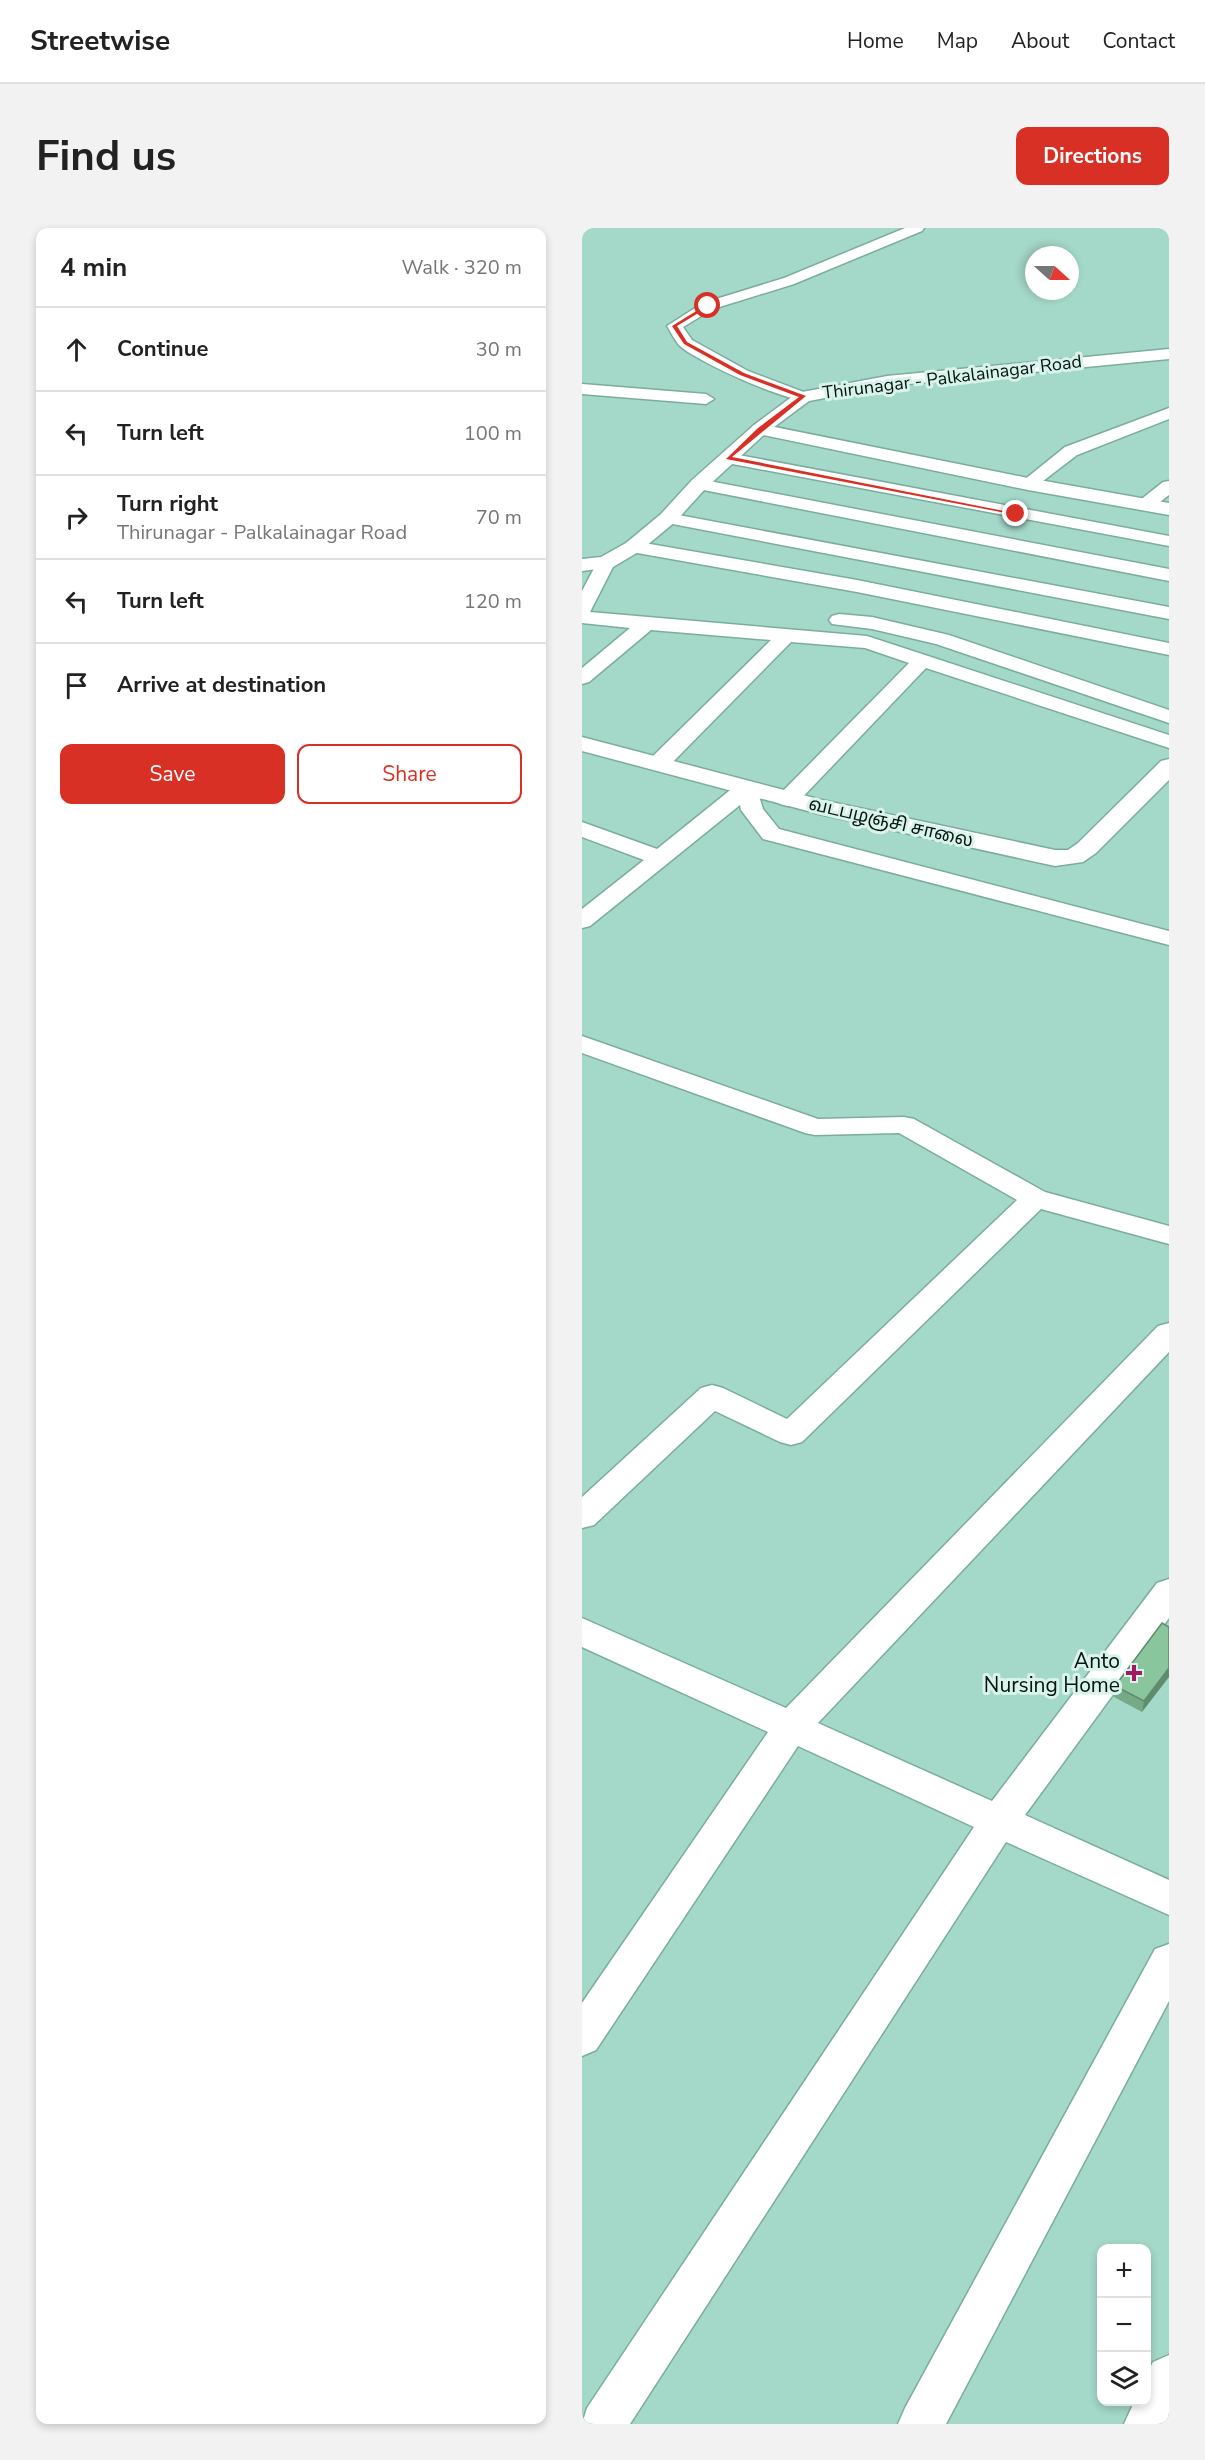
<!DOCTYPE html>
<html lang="en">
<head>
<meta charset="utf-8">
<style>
  body { margin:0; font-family:"Nunito Sans","Noto Sans Tamil",sans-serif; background:#f2f2f2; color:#222 }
  .controls { position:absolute; right:18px; bottom:18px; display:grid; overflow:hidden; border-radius:12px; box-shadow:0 3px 9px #0003 }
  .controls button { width:54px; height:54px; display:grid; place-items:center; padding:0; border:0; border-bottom:2px solid #e0e0e0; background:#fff; color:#222; font:30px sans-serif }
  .compass { position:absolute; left:443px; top:18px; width:54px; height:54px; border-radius:50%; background:#fff; box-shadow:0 3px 9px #0003; rotate:111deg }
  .stop { position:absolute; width:18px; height:18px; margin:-14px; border:4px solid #d93025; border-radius:50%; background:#fff }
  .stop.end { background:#d93025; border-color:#fff; box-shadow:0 2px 6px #0008 }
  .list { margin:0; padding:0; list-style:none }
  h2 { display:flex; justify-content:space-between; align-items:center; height:78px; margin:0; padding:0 24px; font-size:26px }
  h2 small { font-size:20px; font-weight:400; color:#767676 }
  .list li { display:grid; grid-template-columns:39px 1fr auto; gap:18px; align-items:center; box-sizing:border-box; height:84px; padding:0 24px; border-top:2px solid #e0e0e0 }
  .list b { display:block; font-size:22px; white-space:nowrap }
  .list p { margin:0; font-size:20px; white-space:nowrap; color:#767676 }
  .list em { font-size:20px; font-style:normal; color:#767676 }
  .actions { display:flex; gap:12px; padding:18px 24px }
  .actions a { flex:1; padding:14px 0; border:2px solid #d93025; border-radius:12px; text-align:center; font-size:21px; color:#d93025 }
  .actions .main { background:#d93025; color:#fff }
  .icon { flex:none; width:33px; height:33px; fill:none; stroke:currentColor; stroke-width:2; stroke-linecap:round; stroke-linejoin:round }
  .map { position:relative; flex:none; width:587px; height:2196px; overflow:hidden; border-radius:12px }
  header { display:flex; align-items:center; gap:36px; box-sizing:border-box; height:84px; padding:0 30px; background:#fff; border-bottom:2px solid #e0e0e0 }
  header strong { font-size:28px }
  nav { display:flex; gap:33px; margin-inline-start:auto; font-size:21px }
  .intro { display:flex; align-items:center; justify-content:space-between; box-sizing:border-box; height:144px; padding:0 36px }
  h1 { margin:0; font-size:42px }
  .button { padding:15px 27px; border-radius:12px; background:#d93025; color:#fff; font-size:21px; font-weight:700 }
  main { display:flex; gap:36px; padding:0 36px }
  aside { flex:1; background:#fff; border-radius:12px; box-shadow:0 3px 9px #0003 }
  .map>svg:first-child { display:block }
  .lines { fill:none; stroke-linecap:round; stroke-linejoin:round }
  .minor-casing { stroke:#7aad9e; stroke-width:3 }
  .tertiary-casing { stroke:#7aad9e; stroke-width:3 }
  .secondary-casing { stroke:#7aad9e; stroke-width:3 }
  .minor { fill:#fff; fill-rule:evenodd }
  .tertiary { fill:#fff; fill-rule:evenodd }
  .secondary { fill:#fff; fill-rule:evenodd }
  .wall { fill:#76aa87 }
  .shaded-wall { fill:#608b6e }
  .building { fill:#89c69d; stroke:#608b6e; stroke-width:1.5 }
  .route { fill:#d93025 }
  .poi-dot { fill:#a21862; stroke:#d9f3eb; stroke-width:2 }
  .labels { text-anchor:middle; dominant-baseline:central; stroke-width:6; stroke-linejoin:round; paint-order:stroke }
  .far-street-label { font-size:18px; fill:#031611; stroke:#d9f3eb }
  .poi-label { font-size:21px; fill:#031611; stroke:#d9f3eb; text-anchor:end }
</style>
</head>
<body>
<header>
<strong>Streetwise</strong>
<nav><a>Home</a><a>Map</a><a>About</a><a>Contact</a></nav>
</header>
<div class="intro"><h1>Find us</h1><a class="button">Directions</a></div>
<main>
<aside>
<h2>4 min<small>Walk · 320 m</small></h2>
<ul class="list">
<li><svg class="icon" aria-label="ahead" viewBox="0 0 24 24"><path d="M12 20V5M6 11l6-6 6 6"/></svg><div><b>Continue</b></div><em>30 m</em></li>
<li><svg class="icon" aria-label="left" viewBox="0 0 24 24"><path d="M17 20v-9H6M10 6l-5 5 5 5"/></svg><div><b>Turn left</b></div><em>100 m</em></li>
<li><svg class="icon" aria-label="right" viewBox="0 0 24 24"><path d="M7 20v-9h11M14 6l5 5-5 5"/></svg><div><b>Turn right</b><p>Thirunagar - Palkalainagar Road</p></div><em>70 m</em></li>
<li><svg class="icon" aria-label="left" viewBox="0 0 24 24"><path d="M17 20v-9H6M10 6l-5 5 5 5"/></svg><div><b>Turn left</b></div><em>120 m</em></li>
<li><svg class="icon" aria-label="arrive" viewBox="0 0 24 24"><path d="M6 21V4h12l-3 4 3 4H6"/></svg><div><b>Arrive at destination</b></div></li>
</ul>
<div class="actions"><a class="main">Save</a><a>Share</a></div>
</aside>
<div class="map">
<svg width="587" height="2196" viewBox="0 0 587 2196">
  <rect width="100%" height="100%" fill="#a4d8c9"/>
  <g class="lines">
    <!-- minor casing -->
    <g class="minor-casing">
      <path id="minor" d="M323 0H342L340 3 212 56 131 81 101 99 110 112 166 143 227 166 229 169 227 172C210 177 112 132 98 118 93 113 89 104 85 98L121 75 202 50Z
        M0 156 124 166 132 171 124 176 0 166Z
        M587 180V191L495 227 452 260H440L437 256 483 219Z
        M146 225 587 308V318L140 234 137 230 140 226Z
        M117 251 587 341V353L111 260 108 256 111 252Z
        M587 253V267L569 281H557L554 277 557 273 581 254Z
        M86 285 587 379V391L80 294 77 290 80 286Z
        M51 313 275 352 587 415V427L275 364 44 323 42 319 44 315Z
        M24 329 31 331 33 335 8 384 285 408 587 507V520L344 440 214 576 206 578 198 576 195 571 198 566 327 435 283 420 209 414 85 540 77 541 69 540 66 535 69 530 189 412 69 402 7 454 0 456V440L48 400 0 395V363L17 331Z
        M257 386 290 389 367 407 587 482V495L354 416 290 401 250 396 247 392 250 388Z
        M165 553 173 555 181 581 197 601 587 703V717L181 611 159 582 158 577 8 698 0 700V681L62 632 0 609V594L75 621 157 555Z
        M0 808 236 891 322 889 332 891 463 964 587 998V1016L459 981 220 1214 209 1217 198 1214 133 1183 12 1297 0 1300V1269L119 1160 130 1157 141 1160 205 1191 435 972 317 905 233 907 223 905 0 825Z
        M587 1095V1124L236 1495 410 1573 575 1355 587 1351V1390L443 1587 587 1652V1687L424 1614 48 2196H0L5 2180 392 1599 216 1518 14 1822 0 1828V1775L186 1504 0 1419V1390L204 1480 576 1098Z
        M587 1716V1773L364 2196H316L323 2180 573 1721Z
        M587 2127V2196H542L552 2174H564V2147L571 2134Z"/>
    </g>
    <!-- tertiary casing -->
    <g class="tertiary-casing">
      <path id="tertiary" d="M178 196 446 250 587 275V287L446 262 172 205 169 201 172 197Z
        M0 509 240 572 473 622H486L496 615 579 533 587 531V552L514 625 501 634 473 638 237 586 0 523Z"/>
    </g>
    <!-- secondary casing -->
    <g class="secondary-casing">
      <path id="secondary" d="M587 121V131L305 158 227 173 184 205 124 260 93 294 58 323 31 339 0 343V331L19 329 44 315 79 286 110 252 172 197 215 165 305 148Z"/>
    </g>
    <!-- minor -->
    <use href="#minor" class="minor"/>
    <!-- tertiary -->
    <use href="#tertiary" class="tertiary"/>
    <!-- secondary -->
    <use href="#secondary" class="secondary"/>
  </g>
  <!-- wall -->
  <path class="wall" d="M580 1395 560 1484 532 1469 533 1458Z"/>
  <!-- shaded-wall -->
  <path class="shaded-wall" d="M587 1440V1449L560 1484 562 1473Z"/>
  <!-- building -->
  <path class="building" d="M580 1395 587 1399V1440L562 1473 533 1458Z"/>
  <!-- route -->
  <path class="route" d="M124 77 128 78 95 98 105 114 162 145 224 168 150 229 437 286 434 287 144 231 176 200 217 169 158 147 102 116 90 98Z"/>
  <!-- markers -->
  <path class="poi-dot" d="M549 1436h6v6h6v6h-6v6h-6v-6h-6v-6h6z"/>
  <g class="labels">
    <!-- far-street labels -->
    <g class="far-street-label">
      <text transform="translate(370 149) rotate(-7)">Thirunagar - Palkalainagar Road</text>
      <text transform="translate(309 594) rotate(13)">வடபழஞ்சி சாலை</text>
    </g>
    <!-- poi labels -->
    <g class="poi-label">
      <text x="538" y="1433">Anto<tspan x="538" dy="24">Nursing Home</tspan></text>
    </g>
  </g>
</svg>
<div class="controls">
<button>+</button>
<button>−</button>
<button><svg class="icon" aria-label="layers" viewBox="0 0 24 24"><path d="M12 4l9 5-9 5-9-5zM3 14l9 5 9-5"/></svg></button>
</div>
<svg class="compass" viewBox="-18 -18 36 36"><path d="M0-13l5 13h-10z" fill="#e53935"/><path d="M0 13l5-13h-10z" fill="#767676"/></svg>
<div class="stop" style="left:126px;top:78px"></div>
<div class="stop end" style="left:434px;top:286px"></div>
</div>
</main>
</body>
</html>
